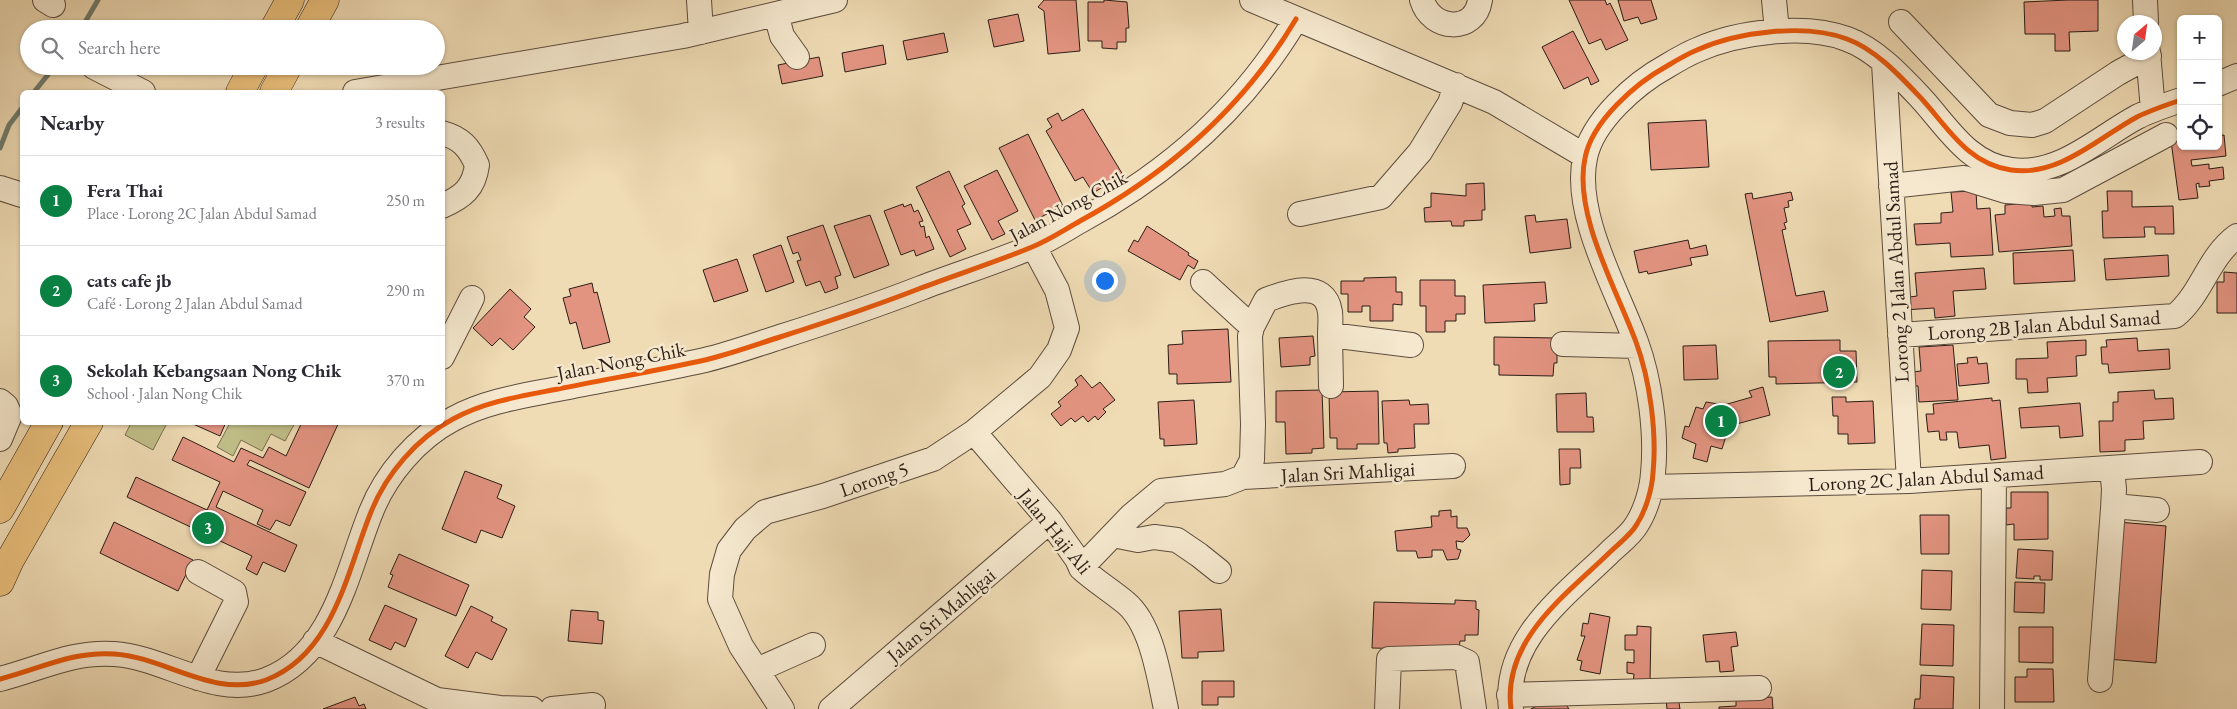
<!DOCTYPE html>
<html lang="en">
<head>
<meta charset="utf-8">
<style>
  body { margin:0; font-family:"EB Garamond",serif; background:#f2f2f3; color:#2b2b33 }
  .controls { position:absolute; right:15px; top:15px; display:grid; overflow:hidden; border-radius:8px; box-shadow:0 1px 4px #0004 }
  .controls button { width:45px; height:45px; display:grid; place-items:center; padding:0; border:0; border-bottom:1px solid #e1e1e2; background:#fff; color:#2b2b33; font:25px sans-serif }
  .compass { position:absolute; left:2117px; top:15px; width:45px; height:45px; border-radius:50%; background:#fff; box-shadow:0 1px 4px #0004; rotate:29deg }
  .you { position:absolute; left:1104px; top:280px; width:18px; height:18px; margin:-12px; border:4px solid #fff; border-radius:50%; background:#1a73e8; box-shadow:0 0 0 8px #1a73e833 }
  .badge { display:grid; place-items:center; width:32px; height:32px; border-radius:50%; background:#0b8043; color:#fff; font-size:16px; font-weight:700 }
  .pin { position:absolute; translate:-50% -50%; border:2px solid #fff; box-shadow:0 1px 5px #0006 }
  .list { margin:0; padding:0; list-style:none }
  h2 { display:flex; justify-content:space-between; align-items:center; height:65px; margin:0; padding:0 20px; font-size:21px }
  h2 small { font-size:16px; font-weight:400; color:#7c7c81 }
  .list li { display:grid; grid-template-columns:32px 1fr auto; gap:15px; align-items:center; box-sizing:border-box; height:90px; padding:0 20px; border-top:1px solid #e1e1e2 }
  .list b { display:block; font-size:19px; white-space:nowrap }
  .list p { margin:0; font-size:16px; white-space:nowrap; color:#7c7c81 }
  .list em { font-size:16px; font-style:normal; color:#7c7c81 }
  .icon { flex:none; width:28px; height:28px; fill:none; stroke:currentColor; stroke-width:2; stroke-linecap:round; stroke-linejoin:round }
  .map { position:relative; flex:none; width:2237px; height:709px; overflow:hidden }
  .search { position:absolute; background:#fff; box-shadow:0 1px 4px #0004; left:20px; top:20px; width:425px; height:55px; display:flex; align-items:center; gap:12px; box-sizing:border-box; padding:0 18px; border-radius:28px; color:#7c7c81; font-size:19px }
  .panel { position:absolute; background:#fff; box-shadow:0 1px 4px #0004; left:20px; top:90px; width:425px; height:335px; border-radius:8px }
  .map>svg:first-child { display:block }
  .green { fill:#c0be88; stroke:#766e4f }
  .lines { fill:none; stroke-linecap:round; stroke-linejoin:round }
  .stream { stroke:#6e7c6e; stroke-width:5 }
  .building { fill:#e39481; stroke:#2b1d16 }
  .minor-casing { stroke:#5c4c3e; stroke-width:26 }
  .major-casing { stroke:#2b1d16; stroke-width:29 }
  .minor { stroke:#f5e8ce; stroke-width:24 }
  .major { stroke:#e8be7a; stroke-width:28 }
  .cycleway-casing { stroke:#f5e8ce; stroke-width:8 }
  .cycleway { stroke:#e8590c; stroke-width:5 }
  .labels { text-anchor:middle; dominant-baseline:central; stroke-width:5; stroke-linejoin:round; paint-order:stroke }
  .street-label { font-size:20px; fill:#2b1d16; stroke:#f5e8ce }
</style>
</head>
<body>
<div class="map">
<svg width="2237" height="709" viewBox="0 0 2237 709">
  <rect width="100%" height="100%" fill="#efdbb4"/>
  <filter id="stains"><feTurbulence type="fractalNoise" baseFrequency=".004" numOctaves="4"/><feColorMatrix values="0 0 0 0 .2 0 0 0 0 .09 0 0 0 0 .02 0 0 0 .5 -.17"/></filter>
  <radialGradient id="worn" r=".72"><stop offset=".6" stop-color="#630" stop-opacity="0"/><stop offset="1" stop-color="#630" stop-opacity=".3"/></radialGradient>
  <!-- green -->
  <path class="green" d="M131 423V422L167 423 153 450 125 435Z
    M230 423V422L295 423 285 441 271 434 262 451 241 440 233 456 217 447Z"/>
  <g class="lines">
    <!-- stream -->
    <path class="stream" d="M81 29 98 0
      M34 92 55 66
      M0 148 9 125 22 108"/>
  </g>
  <!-- building -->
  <path class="building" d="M1044 0H1076L1080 51 1048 54 1044 11 1038 7Z
    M1104 0 1127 2 1129 28H1126V42H1117V49L1102 48V41H1088V2H1104Z
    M1569 0H1605L1607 5 1610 3 1628 40 1606 50 1601 39 1589 44Z
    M1618 0H1651L1657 19 1641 24 1638 17 1624 21Z
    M2068 0H2098V31L2069 32 2070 51H2055V34H2025L2024 2Z
    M1018 14 1024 41 994 47 988 20Z
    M1573 31 1599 81 1591 85 1588 77 1564 89 1542 47Z
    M944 33 948 52 907 60 903 41Z
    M883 45 886 64 845 72 842 53Z
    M819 57 823 76 782 84 778 65Z
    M1083 109 1123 175 1093 193 1083 177 1075 181 1046 131 1052 127 1047 119 1058 113 1062 121Z
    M1706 120 1709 167 1651 170 1648 123Z
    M1028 134 1063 206 1035 220 999 148Z
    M2224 135 2226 156 2191 160 2192 166 2209 164V169L2223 167 2224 179 2209 181 2210 186 2199 187V183L2196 184 2198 198 2179 200 2171 141 2181 140V146H2218V136Z
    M997 170 1018 211 998 221 1005 234 992 240 964 186Z
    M949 171 965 204 962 206 971 224 957 230 966 249 950 257 916 187Z
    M1484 183 1485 210H1482V220L1464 221V226H1452L1451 221 1425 222 1424 208 1431 207V193L1466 196V184Z
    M1976 191 1977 209 1990 208 1993 255 1951 257 1950 243 1916 245 1914 224 1941 223V213L1953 212 1951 192Z
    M2107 191H2132V207L2173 206 2174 234H2155V227H2144L2145 237 2103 238 2102 211H2108Z
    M1791 192 1793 200 1788 201 1789 207 1784 208 1787 222 1784 223 1786 229 1782 230 1796 296 1824 291 1828 311 1770 322 1745 194 1752 193 1753 199Z
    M2032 198V207L2043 206 2044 217 2055 216 2054 209 2061 208 2062 216H2070L2072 246 1999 252 1995 215 2005 214V205L2017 204V199Z
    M903 204 904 207 911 204 914 212 918 210 923 221 919 222 921 227 924 226 926 238 929 236 934 249 916 256 914 250 901 255 884 211Z
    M870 215 889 265 854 278 834 226Z
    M1535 215 1536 222 1567 219 1571 248 1530 253 1525 216Z
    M823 225 841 275 835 277 838 288 825 293 820 281 806 286 797 261 801 260 798 252 793 254 787 237Z
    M1147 226 1189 253 1188 255 1198 261 1194 269 1188 265 1180 280 1128 251 1134 240 1138 242Z
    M1688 240 1690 249 1706 245 1708 255 1690 258 1692 265 1648 274 1647 271 1639 273 1634 251Z
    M781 245 794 282 766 292 753 255Z
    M2073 250 2075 281 2014 284 2013 253Z
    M2168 255 2169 276 2106 280 2104 259Z
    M737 259 748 291 714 302 703 270Z
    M1984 268 1986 289 1953 291 1955 316 1935 318 1934 308 1904 310 1903 298 1917 296 1915 273Z
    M2224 272 2237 273V313H2217V282H2224Z
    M1396 277V292H1402V305L1393 304V321H1370V306H1362V312H1348V294H1341V281H1364V278Z
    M1420 280H1455V296H1465V314H1456V321H1445V332H1426V306H1420Z
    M1545 282 1547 303 1534 304 1535 321 1485 323 1483 285Z
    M592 283 594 293 597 292 610 342 583 349 576 322 570 324 563 298 571 296 569 289Z
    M510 289 531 309 524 317 535 327 513 350 500 338 492 346 473 328Z
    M1228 329 1231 382 1177 384V374H1169L1168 345 1183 344 1182 331Z
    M1313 336 1315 356 1310 357V365L1281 367 1279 338Z
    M1494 337 1557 338V363H1554L1553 376 1499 375V365H1494Z
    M2137 338 2138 351 2169 349 2170 369 2109 373 2108 364H2102L2101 347H2107L2106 340Z
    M1840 340V351H1856L1857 382 1776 384V377H1769L1768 341Z
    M2086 340V355L2076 356 2077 376 2047 378 2048 392 2028 393 2027 379H2016V359L2048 358 2047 342Z
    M1716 345 1718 379 1684 380 1683 346Z
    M1953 345 1958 400 1919 402 1918 386H1913L1912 372 1921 371 1919 347Z
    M1977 357 1978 364 1987 363 1989 383 1959 386 1957 364 1968 363 1967 358Z
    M1081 375 1092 388 1100 382 1115 400 1103 409 1106 412 1098 420 1095 416 1088 422 1083 416 1075 422 1071 418 1061 426 1051 414 1061 406 1058 402 1078 385 1075 380Z
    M1763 387 1770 415 1729 426 1722 449 1711 446 1707 462 1693 458 1696 444 1682 438 1685 426 1689 427 1696 407 1703 409 1706 402 1724 405 1752 397 1749 391Z
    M1322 390 1324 448 1312 449V453L1286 454 1285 422H1276V391Z
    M2154 390 2155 399 2173 398 2174 419 2143 421 2144 439 2125 440V451L2100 452 2099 421H2113V402H2118V392Z
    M1378 391 1379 444H1357V449H1337V438H1330L1329 392Z
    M1586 393 1587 417H1593L1594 432H1557L1556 394Z
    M1832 397H1846V402L1873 401 1875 443 1848 444V434H1838V416H1833Z
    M1992 398V401L2000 400 2006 458 1991 460 1989 445 1959 448 1957 432H1946L1947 440H1940L1939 431 1928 432 1926 414H1934L1933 404Z
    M1194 400 1197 444 1164 446V439H1160L1158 402Z
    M1409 400 1410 405 1428 404 1429 424H1414L1415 448 1398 449V452L1388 453 1387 443H1384L1382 401Z
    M2080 403 2083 436 2060 438 2059 426 2021 428 2019 408Z
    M194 422H226L220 436 193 424Z
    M302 422H339L309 488 250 460 247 465 306 492 290 526 276 520 270 530 257 524 263 510 223 491 216 507 297 545 285 572 263 562 257 575 246 569 252 556 127 497 136 477 207 510 220 482 172 460 183 437 234 462 241 448 263 458 269 447 286 456Z
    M1559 449H1580L1581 468H1570V484L1560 485Z
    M465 471 502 485 497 498 515 506 502 538 481 530 476 543 442 529Z
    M2011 492H2048V539L2014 540V524L2006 525V508H2011Z
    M1451 510V517L1457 516V528H1467L1470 535 1463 542 1456 541 1457 549 1461 550 1458 559 1447 560 1443 550H1432V557L1418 558 1416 551H1397L1395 531 1432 527 1431 516H1439V511Z
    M1920 515H1949V554H1921Z
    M114 522 193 560 178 591 100 553Z
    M2118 522 2166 526 2156 663 2107 659Z
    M2018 549 2053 551 2052 580H2040V576H2034V579L2016 578Z
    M399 554 469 585 456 616 388 587 393 575 390 574Z
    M1922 570 1952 571 1951 610 1921 609Z
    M2015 582 2045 583 2044 613 2014 612Z
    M1455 600 1476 601V609L1479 610 1478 635H1465V641H1460L1459 650 1372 648 1374 602 1455 604Z
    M385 605 417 619 405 647 395 642 391 650 369 640Z
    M471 606 493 617 491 621 507 629 492 660 476 652 468 668 445 656Z
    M1221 609 1224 651 1198 652V658H1182L1179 611Z
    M571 610 598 612V620L604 621 602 644 568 641Z
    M1590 613 1610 617 1600 674 1580 670 1582 661 1577 660 1585 636H1581L1583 623 1588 624Z
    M1922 624 1954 625 1953 666 1920 665Z
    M1637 626 1651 627 1650 682 1633 684 1634 674 1627 673V662L1634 663V650H1625V635H1637Z
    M2019 627H2053V663L2019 662Z
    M1736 632 1738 646 1731 647 1734 671 1720 672 1719 661 1706 662 1703 635Z
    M2027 669H2053L2054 702H2015V677H2027Z
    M1921 675 1954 677 1953 709H1914L1915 699H1920Z
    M1202 681H1234V697H1218V705H1202Z
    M355 697 359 706 364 704 366 709H323Z
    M1678 697 1680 709H1667L1666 699Z
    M1772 697 1773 709H1719V707L1736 706V699Z
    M1548 700H1563L1569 709H1531Z"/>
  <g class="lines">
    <!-- minor casing -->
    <g class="minor-casing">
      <path id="minor" d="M45 0 53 5
        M699 0 701 32
        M1252 0 1494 102 1585 156
        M1422 0C1431 31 1475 34 1480 0
        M1774 0 1777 31
        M2145 0 2146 22
        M776 14 782 36 797 57
        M1901 22 1989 115 2010 123 2032 125 2045 121 2118 73 2149 56
        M2148 52 2153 110
        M1884 63 1909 481
        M94 67 143 92
        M2218 84 2237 76
        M355 92 683 36 835 0
        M442 133C461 138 469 147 477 165 474 188 463 197 442 206
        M1891 186 1964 178 2006 191 2034 193 2063 190 2166 135
        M0 188 22 195
        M1300 214 1381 197 1420 152 1450 103 1456 85
        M1203 282 1252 327
        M1330 335 1331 386
        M1900 335 2175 316C2202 294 2208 257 2237 236
        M1563 344 1637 346
        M442 357 472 298
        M0 401 6 406 10 415 0 439
        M974 432 1050 521 1077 559 1081 568C1095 581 1112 591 1126 603 1152 625 1159 677 1166 709
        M2112 469 2114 489 2113 509 2125 507 2157 510
        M1243 477 1453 466
        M1651 487 1909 481 2200 462
        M1113 535 1138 540 1154 537 1177 540 1199 555 1219 571
        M1081 568 1131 516 1161 491 1225 484 1243 477 1252 460 1253 424 1250 336 1252 327 1266 300C1287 292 1325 278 1330 312 1331 319 1330 328 1330 335L1411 345
        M315 641 437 700 500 708 532 709
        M757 670 813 645
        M198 678 236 602 234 592 198 572
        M0 679C40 669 72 651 114 654 165 657 214 699 266 680 334 654 347 571 371 512 386 474 417 438 453 419 486 401 522 396 558 389 607 379 656 371 705 360 730 354 755 345 780 337 827 322 875 306 921 288 958 274 996 262 1032 247 1049 240 1064 230 1080 221 1170 172 1243 108 1296 19
        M2100 680 2113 509
        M1509 695 1759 688
        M552 709 593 705
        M782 709 741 646 720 599 722 574 729 550 745 529 765 512 823 496 933 459 974 432 1040 377 1059 350 1067 328 1057 290 1034 247
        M831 709 1050 521
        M1387 709 1389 659 1456 657 1467 662 1474 709
        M1511 709C1502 640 1566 595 1609 553 1618 544 1631 535 1637 524 1646 510 1652 489 1653 473 1657 433 1650 380 1636 342 1617 290 1573 214 1585 158 1592 121 1636 83 1667 66 1677 60 1687 54 1697 50 1737 32 1805 23 1847 39 1875 49 1900 76 1920 97 1947 126 1967 164 2011 170 2059 177 2098 138 2137 117 2151 110 2166 105 2181 100
        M1992 709 1994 476"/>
    </g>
    <!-- major casing -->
    <g class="major-casing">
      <path id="major" d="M274 29 290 0
        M309 29 325 0
        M240 92 254 66
        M274 92 288 66
        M0 509 49 422
        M0 582 10 560 89 422"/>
    </g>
    <!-- minor -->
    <use href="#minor" class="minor"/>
    <!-- major -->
    <use href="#major" class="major"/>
    <!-- cycleway casing -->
    <g class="cycleway-casing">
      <path id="cycleway" d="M0 679C40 669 72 651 114 654 165 657 214 699 266 680 334 654 347 571 371 512 386 474 417 438 453 419 486 401 522 396 558 389 607 379 656 371 705 360 730 354 755 345 780 337 827 322 875 306 921 288 958 274 996 262 1032 247 1049 240 1064 230 1080 221 1170 172 1243 108 1296 19
        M1511 709C1502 640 1566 595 1609 553 1618 544 1631 535 1637 524 1646 510 1652 489 1653 473 1657 433 1650 380 1636 342 1617 290 1573 214 1585 158 1592 121 1636 83 1667 66 1677 60 1687 54 1697 50 1737 32 1805 23 1847 39 1875 49 1900 76 1920 97 1947 126 1967 164 2011 170 2059 177 2098 138 2137 117 2151 110 2166 105 2181 100"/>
    </g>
    <!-- cycleway -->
    <use href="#cycleway" class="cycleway"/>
  </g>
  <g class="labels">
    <!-- street labels -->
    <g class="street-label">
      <text transform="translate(1068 206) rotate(-28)">Jalan Nong Chik</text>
      <text transform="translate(1896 272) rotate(-93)">Lorong 2 Jalan Abdul Samad</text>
      <text transform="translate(2044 325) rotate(-4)">Lorong 2B Jalan Abdul Samad</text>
      <text transform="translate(621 361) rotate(-11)">Jalan Nong Chik</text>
      <text transform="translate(1348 472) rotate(-3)">Jalan Sri Mahligai</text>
      <text transform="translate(1926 478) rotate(-3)">Lorong 2C Jalan Abdul Samad</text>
      <text transform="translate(874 479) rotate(-19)">Lorong 5</text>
      <text transform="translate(1055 531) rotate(51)">Jalan Haji Ali</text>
      <text transform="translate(941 615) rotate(-40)">Jalan Sri Mahligai</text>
    </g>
  </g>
  <rect width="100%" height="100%" filter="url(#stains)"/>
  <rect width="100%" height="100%" fill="url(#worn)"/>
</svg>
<div class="controls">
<button>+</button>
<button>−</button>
<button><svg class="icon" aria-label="locate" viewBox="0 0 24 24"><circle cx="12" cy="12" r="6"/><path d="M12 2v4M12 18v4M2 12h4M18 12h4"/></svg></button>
</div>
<svg class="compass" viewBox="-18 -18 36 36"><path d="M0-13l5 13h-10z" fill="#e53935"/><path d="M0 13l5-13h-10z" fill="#7c7c81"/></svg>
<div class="you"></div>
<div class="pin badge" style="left:1721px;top:421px">1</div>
<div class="pin badge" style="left:1839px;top:372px">2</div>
<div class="pin badge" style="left:208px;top:528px">3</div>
<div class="search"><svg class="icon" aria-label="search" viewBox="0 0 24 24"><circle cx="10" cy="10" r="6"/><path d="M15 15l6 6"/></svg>Search here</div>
<section class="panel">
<h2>Nearby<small>3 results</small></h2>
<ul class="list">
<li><span class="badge">1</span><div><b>Fera Thai</b><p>Place · Lorong 2C Jalan Abdul Samad</p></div><em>250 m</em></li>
<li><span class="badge">2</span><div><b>cats cafe jb</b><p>Café · Lorong 2 Jalan Abdul Samad</p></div><em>290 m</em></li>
<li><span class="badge">3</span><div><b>Sekolah Kebangsaan Nong Chik</b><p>School · Jalan Nong Chik</p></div><em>370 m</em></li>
</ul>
</section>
</div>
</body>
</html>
